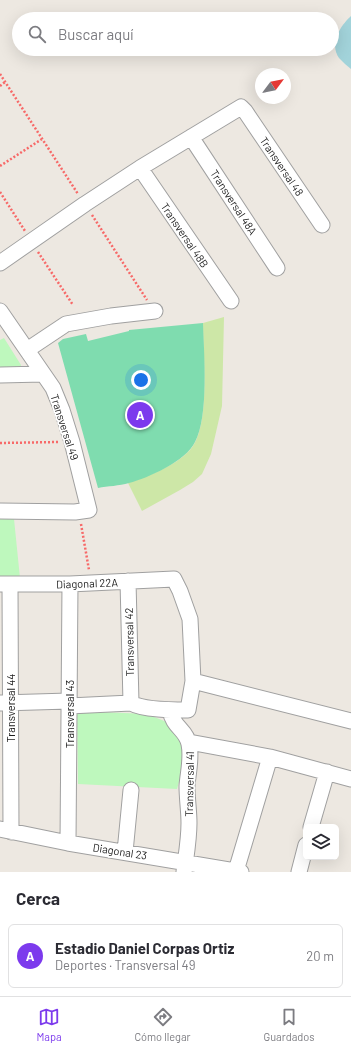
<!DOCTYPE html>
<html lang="es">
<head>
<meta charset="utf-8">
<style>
  body { margin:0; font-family:Barlow,sans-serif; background:#f2f2f3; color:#2b2b33 }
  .controls { position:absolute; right:12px; bottom:12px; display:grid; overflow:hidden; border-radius:6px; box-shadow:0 4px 16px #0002 }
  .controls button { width:36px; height:36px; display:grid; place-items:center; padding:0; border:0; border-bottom:1px solid #e1e1e2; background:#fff; color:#2b2b33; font:20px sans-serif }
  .compass { position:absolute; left:255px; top:68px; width:36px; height:36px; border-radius:50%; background:#fff; box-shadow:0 4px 16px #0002; rotate:58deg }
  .you { position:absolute; left:141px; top:380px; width:14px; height:14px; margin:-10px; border:3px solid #fff; border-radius:50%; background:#1a73e8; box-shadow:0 0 0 6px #1a73e833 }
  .badge { display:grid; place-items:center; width:26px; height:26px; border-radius:50%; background:#7c3aed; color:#fff; font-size:13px; font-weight:700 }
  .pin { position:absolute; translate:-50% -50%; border:2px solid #fff; box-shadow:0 1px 4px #0006 }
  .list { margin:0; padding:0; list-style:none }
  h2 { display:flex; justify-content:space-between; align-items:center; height:52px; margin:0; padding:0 16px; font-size:17px }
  h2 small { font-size:13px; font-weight:400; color:#7c7c81 }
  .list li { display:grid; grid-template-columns:26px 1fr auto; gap:12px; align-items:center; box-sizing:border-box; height:64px; margin:0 8px 8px; padding:0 8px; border:1px solid #e1e1e2; border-radius:6px }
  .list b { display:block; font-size:15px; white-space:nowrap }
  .list p { margin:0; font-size:13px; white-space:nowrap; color:#7c7c81 }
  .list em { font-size:13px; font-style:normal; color:#7c7c81 }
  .icon { flex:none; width:22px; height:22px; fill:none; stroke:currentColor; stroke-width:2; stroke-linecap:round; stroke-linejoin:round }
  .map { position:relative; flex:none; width:351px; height:872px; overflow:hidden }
  .search { position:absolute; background:#fff; box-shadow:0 4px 16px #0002; left:12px; right:12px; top:12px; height:44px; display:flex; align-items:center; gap:10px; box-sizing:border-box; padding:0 14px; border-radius:22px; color:#7c7c81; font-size:15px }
  .sheet { height:124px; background:#fff }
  nav { display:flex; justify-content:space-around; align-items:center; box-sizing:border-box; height:56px; border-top:1px solid #e1e1e2; background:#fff; font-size:11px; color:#7c7c81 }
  nav a { display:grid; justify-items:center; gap:2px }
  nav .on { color:#7c3aed }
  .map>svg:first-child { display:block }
  .grass { fill:#cde7a7 }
  .park { fill:#bef8bd }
  .pitch { fill:#7fdcaf }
  .water { fill:#a2d3da }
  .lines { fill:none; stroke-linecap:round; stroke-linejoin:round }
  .street-casing { stroke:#a0a0a0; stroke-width:17 }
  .path { stroke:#f76968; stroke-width:2.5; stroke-dasharray:2 2; stroke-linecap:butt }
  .street { stroke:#fff; stroke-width:15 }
  .labels { text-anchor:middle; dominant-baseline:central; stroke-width:3.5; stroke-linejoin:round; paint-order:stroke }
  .street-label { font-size:11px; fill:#1c1c1c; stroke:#fff }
</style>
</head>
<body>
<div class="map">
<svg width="351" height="872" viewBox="0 0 351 872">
  <rect width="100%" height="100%" fill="#ede8e1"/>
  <!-- grass -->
  <path class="grass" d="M224 317 222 406 211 454 202 474 193 482 180 490 142 511 128 483C150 475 174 467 190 450 211 427 203 354 203 323Z"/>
  <!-- park -->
  <path class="park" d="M4 338 21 365 20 368H0V340Z
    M0 519H14L20 578 0 577Z
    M77 711 147 714 169 723 184 741 183 768 177 789 78 784Z"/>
  <!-- pitch -->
  <path class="pitch" d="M203 323C204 354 209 416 195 442 186 461 148 478 129 483 119 486 108 486 98 488L58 343 63 339 86 334 88 341 129 331V330Z"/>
  <!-- water -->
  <path class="water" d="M351 16V69C347 66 343 62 339 58 329 44 340 26 351 16Z"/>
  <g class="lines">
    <!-- street casing -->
    <g class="street-casing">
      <path id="street" d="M191 137 277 268
        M140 168 231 301
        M0 263 85 204 140 168 241 107 245 111 322 225
        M0 311 53 388 62 410 72 442 89 510 75 512 0 511
        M27 350 66 324 111 316 155 311
        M0 375 43 374
        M128 581 131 703
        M0 584H70L174 579 180 591 190 619 193 681 188 710C173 710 143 710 131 703L69 706
        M10 584 11 832
        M193 681 351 721
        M1 703 69 701
        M170 710C173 728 186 729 189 744 192 758 188 772 187 786 187 799 189 811 189 823 189 840 186 856 184 872
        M189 742 270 757 351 779
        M311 827 327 772
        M0 829 68 843 241 872
        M68 843 70 584
        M125 852 131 790
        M236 871 270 757
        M299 872 306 845"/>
    </g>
    <!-- path -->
    <path class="path" d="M0 74 78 194
      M0 86 5 82
      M0 166 42 139
      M0 192 25 231
      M92 215 147 300
      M38 252 73 305
      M0 443 59 442
      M81 524 89 570"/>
    <!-- street -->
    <use href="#street" class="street"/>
  </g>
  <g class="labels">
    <!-- street labels -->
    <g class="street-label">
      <text transform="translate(282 166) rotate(56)">Transversal 48</text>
      <text transform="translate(234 202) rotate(57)">Transversal 48A</text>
      <text transform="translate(185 235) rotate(56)">Transversal 48B</text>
      <text transform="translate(65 427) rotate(72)">Transversal 49</text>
      <text transform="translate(87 583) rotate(-2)">Diagonal 22A</text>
      <text transform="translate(129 642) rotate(-91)">Transversal 42</text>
      <text transform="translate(10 708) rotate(-90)">Transversal 44</text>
      <text transform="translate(69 714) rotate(-90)">Transversal 43</text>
      <text transform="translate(189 784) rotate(-89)">Transversal 41</text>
      <text transform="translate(120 851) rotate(9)">Diagonal 23</text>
    </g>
  </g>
</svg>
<div class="controls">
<button><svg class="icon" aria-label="layers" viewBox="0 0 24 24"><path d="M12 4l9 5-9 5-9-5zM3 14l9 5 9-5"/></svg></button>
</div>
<svg class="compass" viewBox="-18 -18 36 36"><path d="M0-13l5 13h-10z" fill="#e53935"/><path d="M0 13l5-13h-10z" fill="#7c7c81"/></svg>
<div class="you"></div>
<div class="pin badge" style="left:140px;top:415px">A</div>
<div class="search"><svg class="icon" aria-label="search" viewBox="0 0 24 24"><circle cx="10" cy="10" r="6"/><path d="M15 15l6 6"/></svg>Buscar aquí</div>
</div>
<section class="sheet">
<h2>Cerca<small></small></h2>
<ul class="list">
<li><span class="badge">A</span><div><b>Estadio Daniel Corpas Ortiz</b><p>Deportes · Transversal 49</p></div><em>20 m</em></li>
</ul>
</section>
<nav>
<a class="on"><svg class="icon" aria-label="map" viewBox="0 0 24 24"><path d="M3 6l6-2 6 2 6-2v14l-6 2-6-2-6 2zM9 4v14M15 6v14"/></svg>Mapa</a>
<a><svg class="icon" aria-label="directions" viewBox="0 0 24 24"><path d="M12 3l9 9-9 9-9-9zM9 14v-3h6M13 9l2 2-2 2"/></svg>Cómo llegar</a>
<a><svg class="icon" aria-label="saved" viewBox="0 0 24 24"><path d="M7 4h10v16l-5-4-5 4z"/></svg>Guardados</a>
</nav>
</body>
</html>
